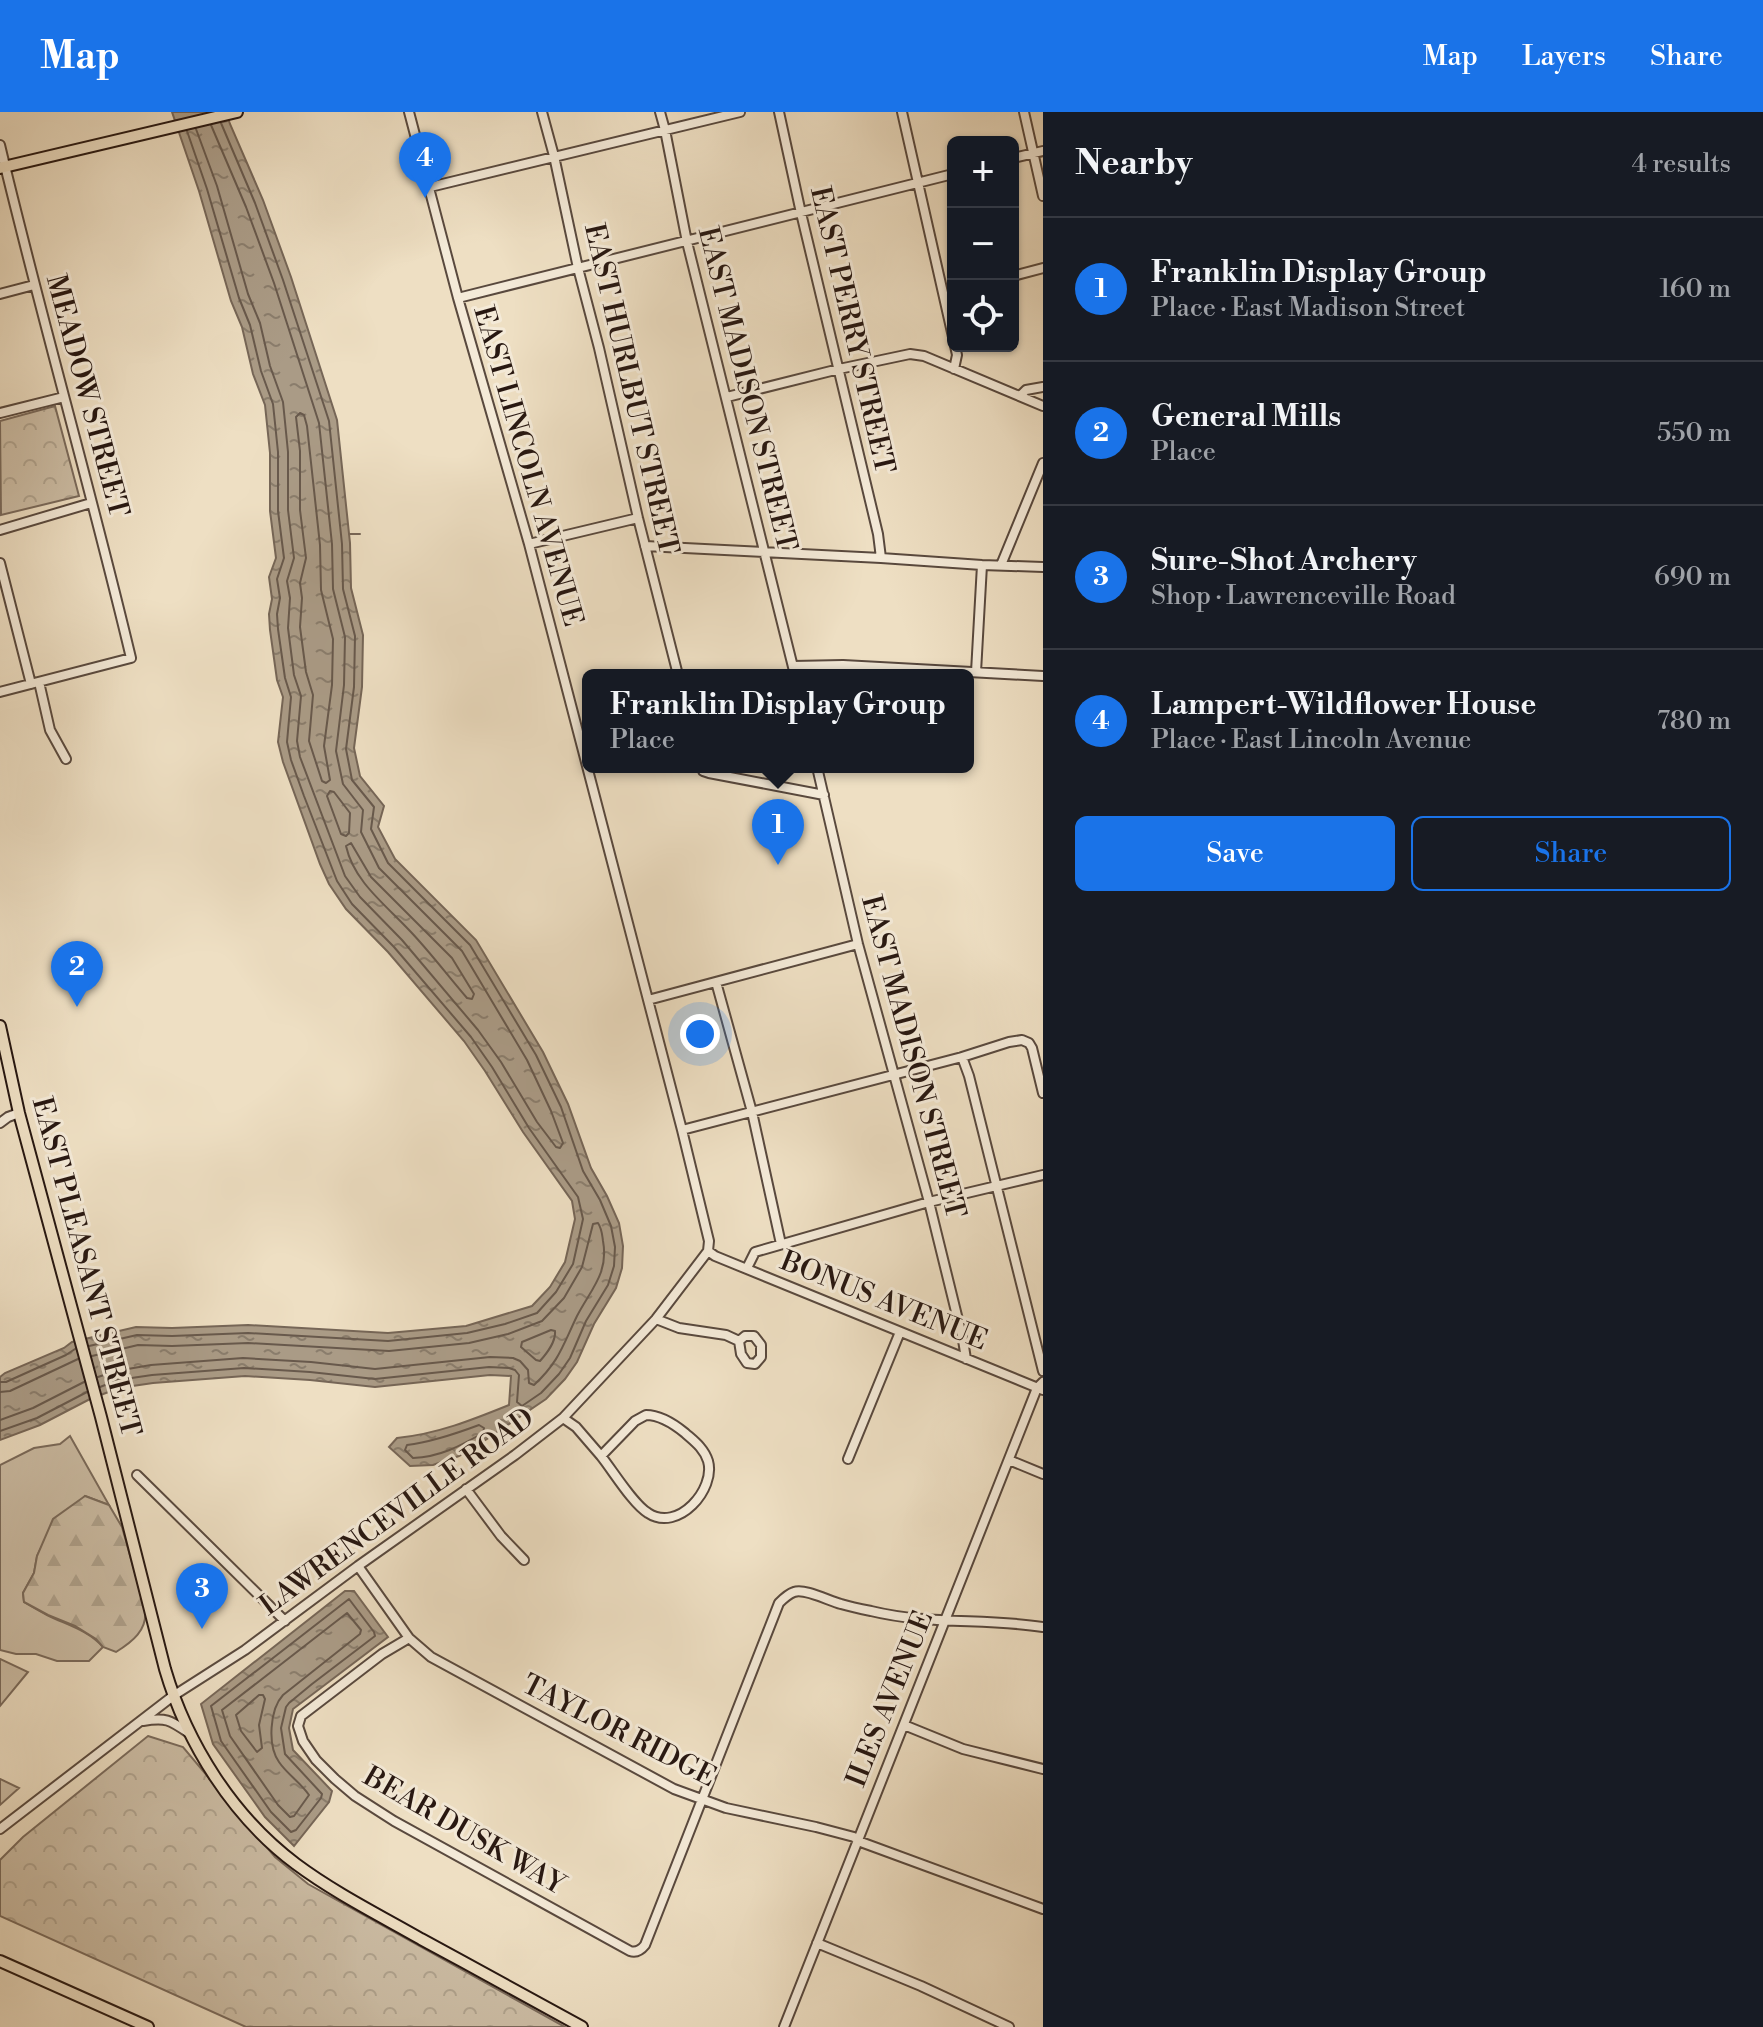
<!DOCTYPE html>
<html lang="en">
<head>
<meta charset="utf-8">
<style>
  body { margin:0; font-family:"Libre Bodoni",serif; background:#20242c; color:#f1f3f6 }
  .controls { position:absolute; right:24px; top:24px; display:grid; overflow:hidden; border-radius:12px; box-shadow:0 2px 6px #0004 }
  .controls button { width:72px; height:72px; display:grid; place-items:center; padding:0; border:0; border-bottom:2px solid #363941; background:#171b24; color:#f1f3f6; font:40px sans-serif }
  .you { position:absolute; left:700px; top:922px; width:28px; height:28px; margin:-20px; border:6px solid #fff; border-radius:50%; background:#1a73e8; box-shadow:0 0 0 12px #1a73e833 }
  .badge { display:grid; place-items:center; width:52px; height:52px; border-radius:50%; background:#1a73e8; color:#fff; font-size:26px; font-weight:700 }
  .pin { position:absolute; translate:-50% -66px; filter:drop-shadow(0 2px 4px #0008) }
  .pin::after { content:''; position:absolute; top:42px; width:28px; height:24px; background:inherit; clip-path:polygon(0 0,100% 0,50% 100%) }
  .popup { position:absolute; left:582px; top:557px; width:392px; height:104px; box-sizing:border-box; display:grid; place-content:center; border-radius:12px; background:#171b24; filter:drop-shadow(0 2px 6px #0005); font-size:26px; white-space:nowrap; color:#9ea1a6 }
  .popup b { font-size:30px; color:#f1f3f6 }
  .popup::after { content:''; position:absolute; left:50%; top:100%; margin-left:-16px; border:16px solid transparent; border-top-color:#171b24 }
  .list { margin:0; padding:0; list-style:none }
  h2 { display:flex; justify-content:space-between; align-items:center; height:104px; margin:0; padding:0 32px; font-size:34px }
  h2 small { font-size:26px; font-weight:400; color:#9ea1a6 }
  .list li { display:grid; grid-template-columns:52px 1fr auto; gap:24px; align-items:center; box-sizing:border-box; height:144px; padding:0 32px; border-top:2px solid #363941 }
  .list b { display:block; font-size:30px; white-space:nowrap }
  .list p { margin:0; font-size:26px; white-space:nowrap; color:#9ea1a6 }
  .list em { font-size:26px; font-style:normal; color:#9ea1a6 }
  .actions { display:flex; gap:16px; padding:24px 32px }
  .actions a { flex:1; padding:18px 0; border:2px solid #1a73e8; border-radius:12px; text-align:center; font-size:28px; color:#1a73e8 }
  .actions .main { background:#1a73e8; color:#fff }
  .icon { flex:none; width:44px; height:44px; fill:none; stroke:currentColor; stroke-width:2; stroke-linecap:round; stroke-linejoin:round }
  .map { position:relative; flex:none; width:1043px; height:1915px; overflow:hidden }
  header { display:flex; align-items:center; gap:48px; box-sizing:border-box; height:112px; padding:0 40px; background:#1a73e8; color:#fff }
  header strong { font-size:38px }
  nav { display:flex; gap:44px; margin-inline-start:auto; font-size:28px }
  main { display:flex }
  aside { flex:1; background:#171b24 }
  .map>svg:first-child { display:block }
  .green { fill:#ccbda5; stroke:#7a6a5b; stroke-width:2 }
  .forest { fill:url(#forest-firs); stroke:#7a6a5b; stroke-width:2 }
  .park { fill:url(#park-crowns); stroke:#7a6a5b; stroke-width:2 }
  .water { fill:url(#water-ripples); stroke:#766657; stroke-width:2 }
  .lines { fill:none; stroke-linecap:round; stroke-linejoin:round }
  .shore { stroke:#68594c; stroke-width:2 }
  .stream { stroke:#766657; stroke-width:2 }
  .minor-casing { stroke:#59493e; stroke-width:12 }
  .major-casing { stroke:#271711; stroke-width:14 }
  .minor { stroke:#f4ead8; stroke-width:8 }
  .major { stroke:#eedfc3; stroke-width:10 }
  .labels { text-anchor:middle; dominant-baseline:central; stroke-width:6; stroke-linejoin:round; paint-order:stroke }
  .street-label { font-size:28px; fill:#271711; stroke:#f4ead8 }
</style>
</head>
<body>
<header>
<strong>Map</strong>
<nav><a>Map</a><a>Layers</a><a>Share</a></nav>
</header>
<main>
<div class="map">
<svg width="1043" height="1915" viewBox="0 0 1043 1915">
  <defs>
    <pattern id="forest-firs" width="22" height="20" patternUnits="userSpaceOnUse" patternTransform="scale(2)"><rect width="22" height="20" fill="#ccbda5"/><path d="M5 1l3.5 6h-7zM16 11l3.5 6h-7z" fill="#afa28d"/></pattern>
    <pattern id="park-crowns" width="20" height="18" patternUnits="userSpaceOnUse" patternTransform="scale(2)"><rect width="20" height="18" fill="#ccbda5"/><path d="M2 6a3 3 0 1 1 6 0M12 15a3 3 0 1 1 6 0" fill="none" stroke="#afa28d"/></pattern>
    <pattern id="water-ripples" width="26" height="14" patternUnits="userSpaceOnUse" patternTransform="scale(2)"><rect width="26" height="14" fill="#aa9b86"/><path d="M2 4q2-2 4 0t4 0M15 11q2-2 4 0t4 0" fill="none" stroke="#8a7d6c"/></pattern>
  </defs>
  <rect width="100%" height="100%" fill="#eedfc3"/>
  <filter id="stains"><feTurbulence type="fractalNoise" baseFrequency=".0025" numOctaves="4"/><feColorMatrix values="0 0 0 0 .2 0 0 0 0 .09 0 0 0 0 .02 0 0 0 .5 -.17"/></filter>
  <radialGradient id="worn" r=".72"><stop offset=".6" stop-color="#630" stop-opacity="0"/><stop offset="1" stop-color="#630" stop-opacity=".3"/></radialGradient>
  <!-- green -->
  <path class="green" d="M70 1324 109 1393 85 1384 46 1426 37 1444 34 1461 23 1481 24 1490C31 1494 39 1499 47 1503 67 1513 88 1518 103 1535L89 1549H57L36 1542H16L0 1538V1353L34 1336 60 1332Z
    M0 1547 28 1560 0 1594Z
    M0 1667 19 1676 0 1693Z"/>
  <!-- forest -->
  <path class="forest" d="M85 1384 109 1393 122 1415 145 1497C148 1518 132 1530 116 1540L103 1535 96 1527 75 1514 48 1503 24 1490 23 1481 34 1461 37 1444 53 1407Z"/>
  <!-- park -->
  <path class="park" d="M55 294 79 384 1 403 0 309Z
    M148 1624 183 1635 275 1745 308 1772 565 1915H246L0 1804V1748L23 1725Z"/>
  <!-- water -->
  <path class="water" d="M172 0H226L230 12 263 88 291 165 337 308 350 431 351 476 363 523 362 575 354 636 360 664 384 694 378 715 395 747 476 828 543 940 568 992 591 1056 607 1084 619 1111 623 1134 622 1156 616 1176 594 1212 577 1250 565 1267 546 1287 487 1327 459 1344 433 1353 410 1354 389 1335 397 1326C437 1322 472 1308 509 1293L511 1264 490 1263 375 1275 310 1268 245 1264 153 1271 119 1276 90 1287 40 1313 0 1328V1265L5 1261 64 1236 72 1230 136 1215 172 1216 248 1213 388 1221 466 1214 532 1194 550 1175 565 1150 575 1107 572 1089 523 1020 485 959 464 929 388 840 346 797 329 772 320 752 283 650 278 630 283 585 277 568 270 518 269 502 272 487 269 465 276 446 270 399V341L265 293 253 262 242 215 231 189 199 79Z
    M345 1479H354L388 1525 293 1597 289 1616 293 1638 332 1679 329 1690 294 1734 265 1705 213 1632 201 1592Z"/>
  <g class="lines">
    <!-- shore -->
    <path class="shore" d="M196 17 217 74 248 182 260 211 270 254 283 290 288 340V398L294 446 287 469 290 486 288 516 294 563 301 584 297 629 300 645 345 764 360 785 402 828 478 918 501 950 537 1010 556 1035 560 1036 563 1031 551 999 527 948 462 839 379 756 361 720 363 698 343 672 336 639 344 573 345 525 333 477 332 432 319 311 274 171 246 95 211 13
      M300 301 304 303 307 314 320 433 321 478 333 527 332 573 324 634 330 668 326 671 322 669 309 629 313 583 306 560 300 515 302 486 300 471 306 446 300 398V339L296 305Z
      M330 679 334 680 350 701 349 721 346 724 341 722 327 684Z
      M351 731 371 765 452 846 474 882 472 887 467 886C448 864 430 840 410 819 386 793 354 770 346 734Z
      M551 1218 555 1219C556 1230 547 1241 540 1249L536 1248 521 1235 522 1230Z
      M89 1234 137 1223 172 1224 248 1221 388 1229 467 1221 505 1212 537 1201 556 1180 573 1152 583 1107 578 1085 529 1016 492 955 471 925 394 835 352 792 337 769 304 684 291 648 287 630 291 585 285 566 278 517 277 502 280 486 277 467 284 446 278 399V340L273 292 261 259 250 213 239 186 207 77 187 19
      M92 1244 138 1233 172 1234 248 1231 389 1239 469 1231 508 1222 542 1209 564 1186 582 1155 593 1112 598 1111C602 1117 602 1122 603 1129 609 1161 591 1177 577 1204 563 1233 559 1250 534 1273L529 1271 528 1258 520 1249 513 1246 490 1245 375 1257 311 1250 243 1246 151 1253 116 1259 98 1265
      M0 1270H6L66 1243 75 1237
      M100 1275 118 1268 152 1263 244 1256 310 1260 375 1267 489 1255 509 1256 515 1258 519 1263 517 1290 522 1294 541 1281 559 1262 570 1246 586 1209 608 1173 614 1154 615 1135 611 1114 600 1088 583 1059 561 995 536 943 470 833 388 751 371 717 374 695 352 668 346 637 354 575 355 524 343 477 342 432 329 309 283 168 255 91 221 11
      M0 1280 10 1279 78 1247
      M0 1308 33 1296 84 1270
      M479 1313 484 1316 483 1321C460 1334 440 1345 413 1346L405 1338 407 1333C432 1330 455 1322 479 1313Z
      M0 1319 37 1306 87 1280
      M349 1487 374 1520 375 1524 312 1572 289 1591 286 1595 281 1616 285 1642 322 1682 321 1686 296 1718 291 1720 271 1700 221 1629 211 1594Z
      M347 1501 361 1518 360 1522 283 1583C270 1597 267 1633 279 1650 287 1662 301 1671 309 1683L294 1704 290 1705 278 1693 230 1624 222 1598Z
      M259 1583H263L265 1587 259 1613 262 1636 257 1640 241 1619 236 1603Z"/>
    <!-- stream -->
    <path class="stream" d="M349 422H360"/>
    <!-- minor casing -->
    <g class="minor-casing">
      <path id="minor" d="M409 0 458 186 529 432 682 1018 709 1129 708 1139
        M542 0 554 44 578 156 599 236 638 406 678 563
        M660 0 665 18 687 130 795 563
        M779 0 801 101 878 422 881 446
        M902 0 953 225
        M1024 0 1043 84
        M0 33C41 205 90 374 131 546L0 580
        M1013 46 1043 39
        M430 75 740 0
        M1013 164 1043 156
        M0 182 34 173
        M458 186 953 62
        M954 257 957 243 955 234
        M1020 284 1026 278 1043 275
        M727 285 839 257 910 242 924 244 1043 294
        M0 301 64 285
        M0 418 91 391
        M529 432 638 406
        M645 434 881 446 982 453 1043 455
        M0 451 31 572
        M1001 453 1043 351
        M793 554 843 553 1043 564
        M976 560 982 453
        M39 570 50 618 66 647
        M702 655 703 659 709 661 824 683
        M817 655 858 832 929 1090 963 1228 966 1247
        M716 870 752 1000 781 1132
        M648 888 858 832
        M962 945 969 964 1043 1259
        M0 1011 8 1005 19 1001
        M682 1018 962 945 1009 930 1022 928 1029 931 1032 936 1043 981
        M708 1139 715 1144 1043 1278
        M747 1156 755 1140 929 1090 1043 1063
        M656 1207 679 1216 726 1223 739 1229
        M745 1224H754L761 1233V1245L755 1252 747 1251 741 1242 739 1229Z
        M646 1303C661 1303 674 1312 685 1321 694 1329 704 1336 708 1349 716 1377 678 1421 648 1401 633 1392 613 1359 601 1344L635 1309Z
        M563 1306 576 1315 601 1344
        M848 1347 900 1220
        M1009 1348 1043 1362
        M137 1363 285 1509
        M466 1377 501 1424 524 1448
        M358 1454 409 1526 431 1545 674 1677 726 1696 816 1715 854 1725 858 1729 1043 1797
        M409 1526 382 1542 301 1604 298 1614 303 1629 316 1648 335 1667 355 1684 394 1709 630 1839C636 1841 641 1838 645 1833L779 1491C783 1487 788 1482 794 1480 805 1476 829 1489 841 1492 851 1495 861 1497 871 1499 928 1513 986 1506 1043 1515
        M143 1609C166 1605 170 1608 189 1621
        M904 1613 963 1637 1043 1657
        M0 1717 173 1584 245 1538 358 1454 515 1343 563 1306 656 1207 708 1139
        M817 1831 921 1874 1009 1915
        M784 1915 1037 1276 1043 1270"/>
    </g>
    <!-- major casing -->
    <g class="major-casing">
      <path id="major" d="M0 56 237 0
        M0 914 19 1001 101 1305 165 1557C187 1632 233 1705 296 1752 335 1781 379 1803 421 1827 475 1856 529 1886 582 1915
        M0 1849 148 1915"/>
    </g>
    <!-- minor -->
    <use href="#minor" class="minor"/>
    <!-- major -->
    <use href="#major" class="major"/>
  </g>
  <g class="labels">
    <!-- street labels -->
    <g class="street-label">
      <text transform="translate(852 218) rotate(77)">EAST PERRY STREET</text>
      <text transform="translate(631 277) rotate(77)">EAST HURLBUT STREET</text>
      <text transform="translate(747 277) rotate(76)">EAST MADISON STREET</text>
      <text transform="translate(87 284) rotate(75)">MEADOW STREET</text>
      <text transform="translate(528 354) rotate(74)">EAST LINCOLN AVENUE</text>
      <text transform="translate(913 945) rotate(75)">EAST MADISON STREET</text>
      <text transform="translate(86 1155) rotate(75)">EAST PLEASANT STREET</text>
      <text transform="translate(884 1189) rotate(22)">BONUS AVENUE</text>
      <text transform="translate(397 1400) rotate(-36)">LAWRENCEVILLE ROAD</text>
      <text transform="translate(890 1587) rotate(-68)">ILES AVENUE</text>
      <text transform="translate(619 1619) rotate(27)">TAYLOR RIDGE</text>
      <text transform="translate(464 1719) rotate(30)">BEAR DUSK WAY</text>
    </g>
  </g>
  <rect width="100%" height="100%" filter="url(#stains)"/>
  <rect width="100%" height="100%" fill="url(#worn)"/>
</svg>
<div class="controls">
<button>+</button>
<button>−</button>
<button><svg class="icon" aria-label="locate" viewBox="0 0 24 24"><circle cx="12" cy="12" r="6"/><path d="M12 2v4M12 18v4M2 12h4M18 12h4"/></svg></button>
</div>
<div class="you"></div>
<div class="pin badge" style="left:778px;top:753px">1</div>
<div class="popup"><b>Franklin Display Group</b>Place</div>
<div class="pin badge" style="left:77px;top:895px">2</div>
<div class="pin badge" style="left:202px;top:1517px">3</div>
<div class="pin badge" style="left:425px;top:86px">4</div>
</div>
<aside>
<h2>Nearby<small>4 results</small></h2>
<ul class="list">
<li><span class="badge">1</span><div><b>Franklin Display Group</b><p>Place · East Madison Street</p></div><em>160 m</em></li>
<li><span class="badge">2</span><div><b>General Mills</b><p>Place</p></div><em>550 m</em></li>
<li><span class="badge">3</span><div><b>Sure-Shot Archery</b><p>Shop · Lawrenceville Road</p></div><em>690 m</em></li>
<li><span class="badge">4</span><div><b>Lampert-Wildflower House</b><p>Place · East Lincoln Avenue</p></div><em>780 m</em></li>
</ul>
<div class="actions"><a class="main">Save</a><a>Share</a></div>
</aside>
</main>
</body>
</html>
